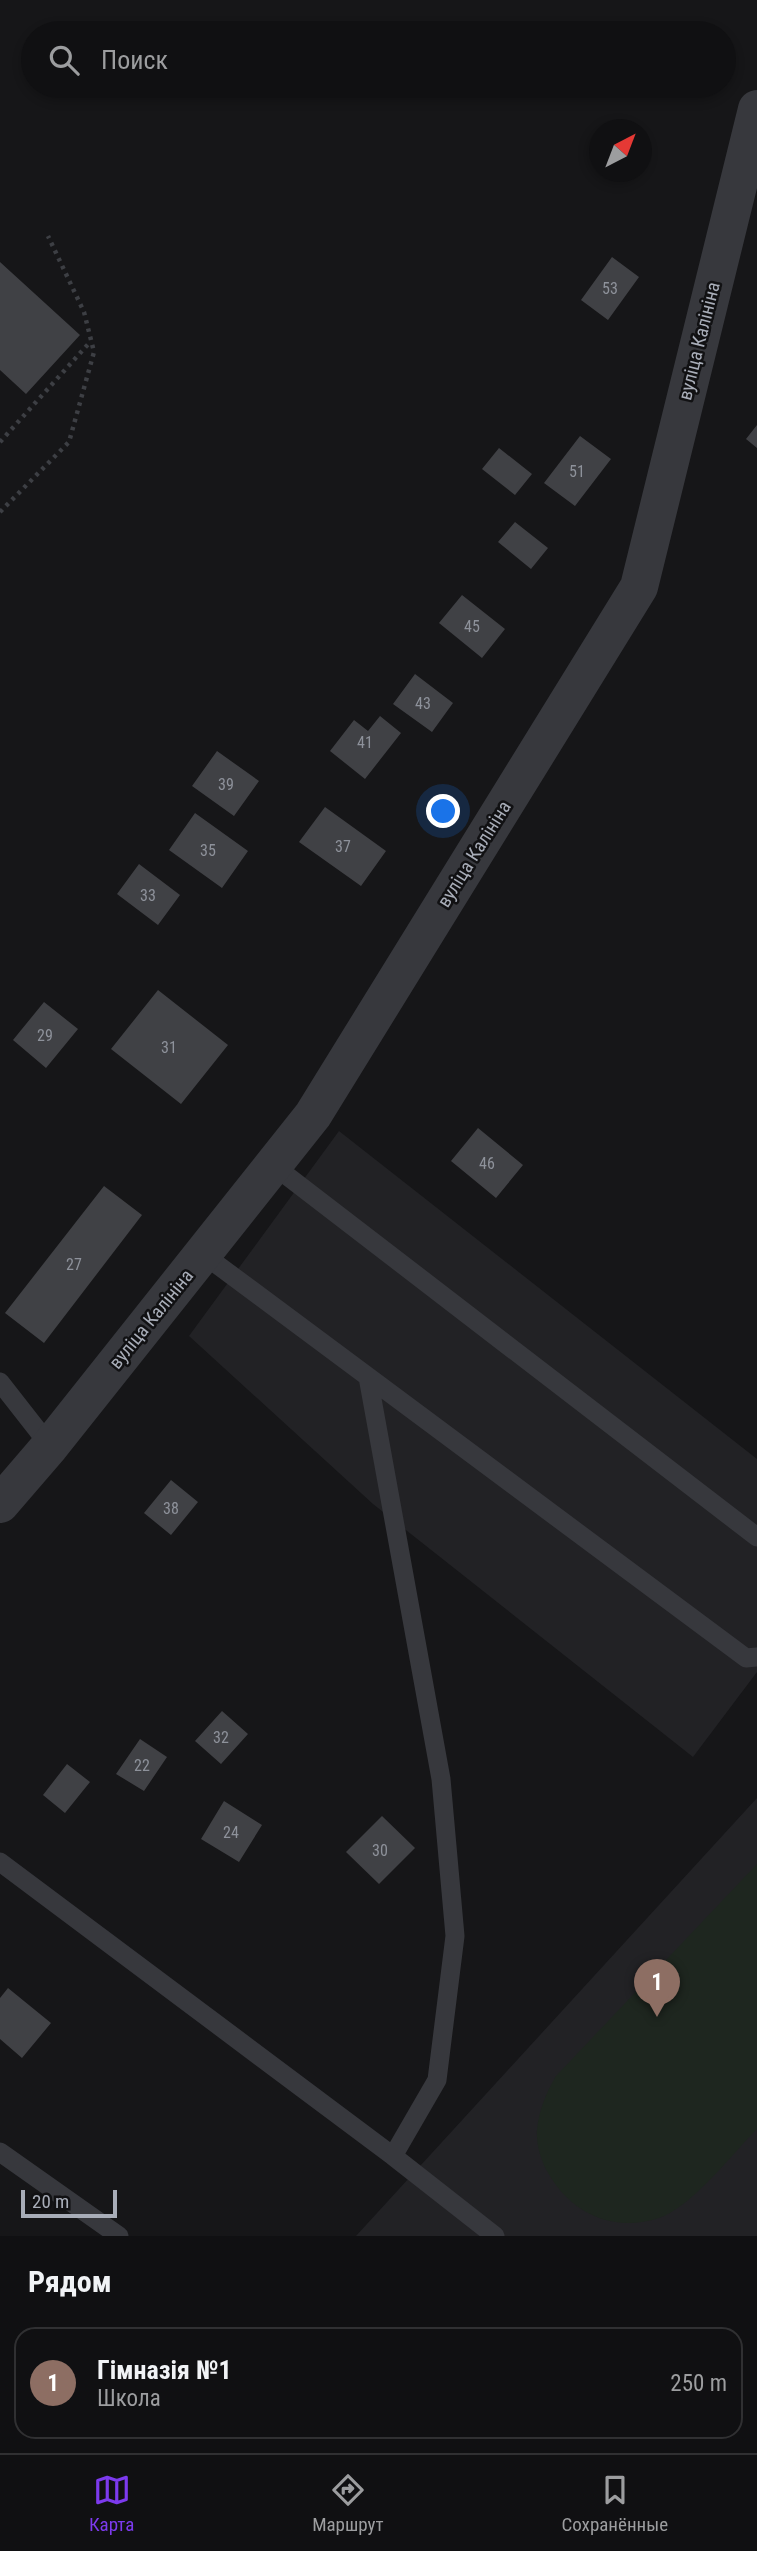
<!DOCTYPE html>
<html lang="ru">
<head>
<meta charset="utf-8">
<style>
  body { margin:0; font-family:"Roboto Condensed",sans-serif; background:#19191b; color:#f1f3f6 }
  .compass { position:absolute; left:589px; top:119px; width:63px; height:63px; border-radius:50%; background:#101012; box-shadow:0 4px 10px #0003; rotate:42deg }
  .scale { position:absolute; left:21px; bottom:18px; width:96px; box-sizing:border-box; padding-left:7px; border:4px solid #a8adb8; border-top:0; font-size:19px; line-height:24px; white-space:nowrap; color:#a8adb8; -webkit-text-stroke:5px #111113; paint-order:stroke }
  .you { position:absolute; left:444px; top:812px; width:24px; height:24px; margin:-18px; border:5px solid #fff; border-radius:50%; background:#1a73e8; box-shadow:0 0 0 10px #1a73e833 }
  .badge { display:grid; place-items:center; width:46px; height:46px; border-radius:50%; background:#7c3aed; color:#fff; font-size:23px; font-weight:700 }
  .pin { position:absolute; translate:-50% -58px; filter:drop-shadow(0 2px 4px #0008) }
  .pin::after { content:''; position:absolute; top:37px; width:24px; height:21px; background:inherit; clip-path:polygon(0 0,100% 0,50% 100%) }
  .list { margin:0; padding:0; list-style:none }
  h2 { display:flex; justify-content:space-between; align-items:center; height:91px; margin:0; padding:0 28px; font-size:30px }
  h2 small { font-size:23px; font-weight:400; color:#9c9d9f }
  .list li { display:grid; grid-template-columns:46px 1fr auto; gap:21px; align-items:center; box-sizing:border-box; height:112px; margin:0 14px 14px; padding:0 14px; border:2px solid #303032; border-radius:21px }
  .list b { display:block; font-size:26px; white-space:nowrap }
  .list p { margin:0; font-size:23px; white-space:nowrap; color:#9c9d9f }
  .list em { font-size:23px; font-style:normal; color:#9c9d9f }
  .icon { flex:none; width:38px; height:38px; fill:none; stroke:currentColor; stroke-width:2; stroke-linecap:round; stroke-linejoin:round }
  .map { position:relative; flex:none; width:757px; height:2236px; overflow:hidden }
  .search { position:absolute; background:#101012; box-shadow:0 4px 10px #0003; left:21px; right:21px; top:21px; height:77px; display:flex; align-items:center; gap:18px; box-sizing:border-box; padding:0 24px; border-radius:38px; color:#9c9d9f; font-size:26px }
  .sheet { height:217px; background:#101012 }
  nav { display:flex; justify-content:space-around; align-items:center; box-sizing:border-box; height:98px; border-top:2px solid #303032; background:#101012; font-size:19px; color:#9c9d9f }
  nav a { display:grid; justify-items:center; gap:4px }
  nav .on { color:#7c3aed }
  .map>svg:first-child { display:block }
  .built { fill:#222225 }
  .green { fill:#1e261f }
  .building { fill:#404145 }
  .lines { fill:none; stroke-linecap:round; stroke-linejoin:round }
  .path { stroke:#3d3f44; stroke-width:4.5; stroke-dasharray:3.5 5; stroke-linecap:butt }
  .service { stroke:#37383d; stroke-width:19 }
  .minor { stroke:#37383d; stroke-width:38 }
  .labels { text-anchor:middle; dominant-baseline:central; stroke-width:5; stroke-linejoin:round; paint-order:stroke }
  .number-label { font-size:16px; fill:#8e929b }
  .street-label { font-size:19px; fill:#a8adb8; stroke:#111113 }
</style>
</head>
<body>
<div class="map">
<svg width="757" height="2236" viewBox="0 0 757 2236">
  <rect width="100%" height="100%" fill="#161618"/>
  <!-- built -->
  <path class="built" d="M339 1131 757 1459V1672L693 1757 373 1504 189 1336Z
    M757 1798V2236H356Z"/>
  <!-- green -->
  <path class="green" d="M757 1864V2129C732 2154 692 2207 659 2218 612 2233 570 2213 547 2171 541 2160 536 2144 537 2130 539 2110 546 2093 556 2076Z"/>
  <!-- building -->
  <path class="building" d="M612 257 639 277 608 320 581 300Z
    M0 262 80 335 26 394 0 370Z
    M757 425V448L746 439Z
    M580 436 611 459 575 506 544 483Z
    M499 448 532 474 515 495 482 469Z
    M515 522 548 548 531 569 498 542Z
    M462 595 505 629 482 658 439 623Z
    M415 674 453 703 432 732 393 704Z
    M380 716 401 733 365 779 330 751 354 720 368 731Z
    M217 751 259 781 234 816 192 786Z
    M325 807 386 851 361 886 299 842Z
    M195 813 248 851 222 888 169 850Z
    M139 864 180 895 158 925 117 894Z
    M158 990 228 1045 181 1104 111 1049Z
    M44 1002 78 1029 46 1068 13 1040Z
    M478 1128 523 1165 496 1198 451 1161Z
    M104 1186 142 1215 44 1343 5 1313Z
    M171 1480 198 1502 171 1535 144 1513Z
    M222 1711 248 1734 221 1764 195 1741Z
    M140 1739 167 1757 144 1791 116 1774Z
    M67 1764 90 1782 65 1813 43 1795Z
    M224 1801 262 1825 239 1862 201 1839Z
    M382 1816 415 1848 379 1884 346 1852Z
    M8 1988 51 2023 22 2058 0 2039V1998Z"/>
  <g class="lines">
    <!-- path -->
    <path class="path" d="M0 442 91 341
      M0 512 69 442 94 352 84 312 48 236"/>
    <!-- service -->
    <path class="service" d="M273 1165 757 1537
      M203 1254 746 1658 757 1657
      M0 1382 50 1446
      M0 1862 393 2156 437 2080 455 1936 441 1779 368 1377
      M0 2152 119 2236
      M393 2156 495 2236"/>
    <!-- minor -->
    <path class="minor" d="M0 1504 50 1446 313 1115 639 587 757 109"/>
  </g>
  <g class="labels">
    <!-- number labels -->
    <g class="number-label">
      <text x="610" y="288">53</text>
      <text x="577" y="471">51</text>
      <text x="472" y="626">45</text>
      <text x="423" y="703">43</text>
      <text x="365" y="742">41</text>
      <text x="226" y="784">39</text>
      <text x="343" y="846">37</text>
      <text x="208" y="850">35</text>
      <text x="148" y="895">33</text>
      <text x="45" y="1035">29</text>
      <text x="169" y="1047">31</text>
      <text x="487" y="1163">46</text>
      <text x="74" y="1264">27</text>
      <text x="171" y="1508">38</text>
      <text x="221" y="1737">32</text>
      <text x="142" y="1765">22</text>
      <text x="231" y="1832">24</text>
      <text x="380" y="1850">30</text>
    </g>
    <!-- street labels -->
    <g class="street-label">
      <text transform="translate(699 341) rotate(-76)">вуліца Калініна</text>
      <text transform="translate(474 854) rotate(-58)">вуліца Калініна</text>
      <text transform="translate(151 1319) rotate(-51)">вуліца Калініна</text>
    </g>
  </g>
</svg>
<svg class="compass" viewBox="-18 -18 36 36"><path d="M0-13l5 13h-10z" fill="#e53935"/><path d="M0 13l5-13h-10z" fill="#9c9d9f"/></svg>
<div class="scale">20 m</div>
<div class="you"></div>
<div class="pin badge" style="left:657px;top:2017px;background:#8d6e63">1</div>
<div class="search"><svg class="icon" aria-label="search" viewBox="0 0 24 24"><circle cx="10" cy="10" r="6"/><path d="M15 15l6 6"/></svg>Поиск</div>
</div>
<section class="sheet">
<h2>Рядом<small></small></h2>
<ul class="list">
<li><span class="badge" style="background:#8d6e63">1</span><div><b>Гімназія №1</b><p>Школа</p></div><em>250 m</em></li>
</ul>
</section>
<nav>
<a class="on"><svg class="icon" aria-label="map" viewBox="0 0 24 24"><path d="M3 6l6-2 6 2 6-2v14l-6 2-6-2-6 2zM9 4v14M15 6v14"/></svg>Карта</a>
<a><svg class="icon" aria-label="directions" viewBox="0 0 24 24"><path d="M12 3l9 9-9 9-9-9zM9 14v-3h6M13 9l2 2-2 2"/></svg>Маршрут</a>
<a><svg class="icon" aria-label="saved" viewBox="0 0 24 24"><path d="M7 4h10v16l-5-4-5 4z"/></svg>Сохранённые</a>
</nav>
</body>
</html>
